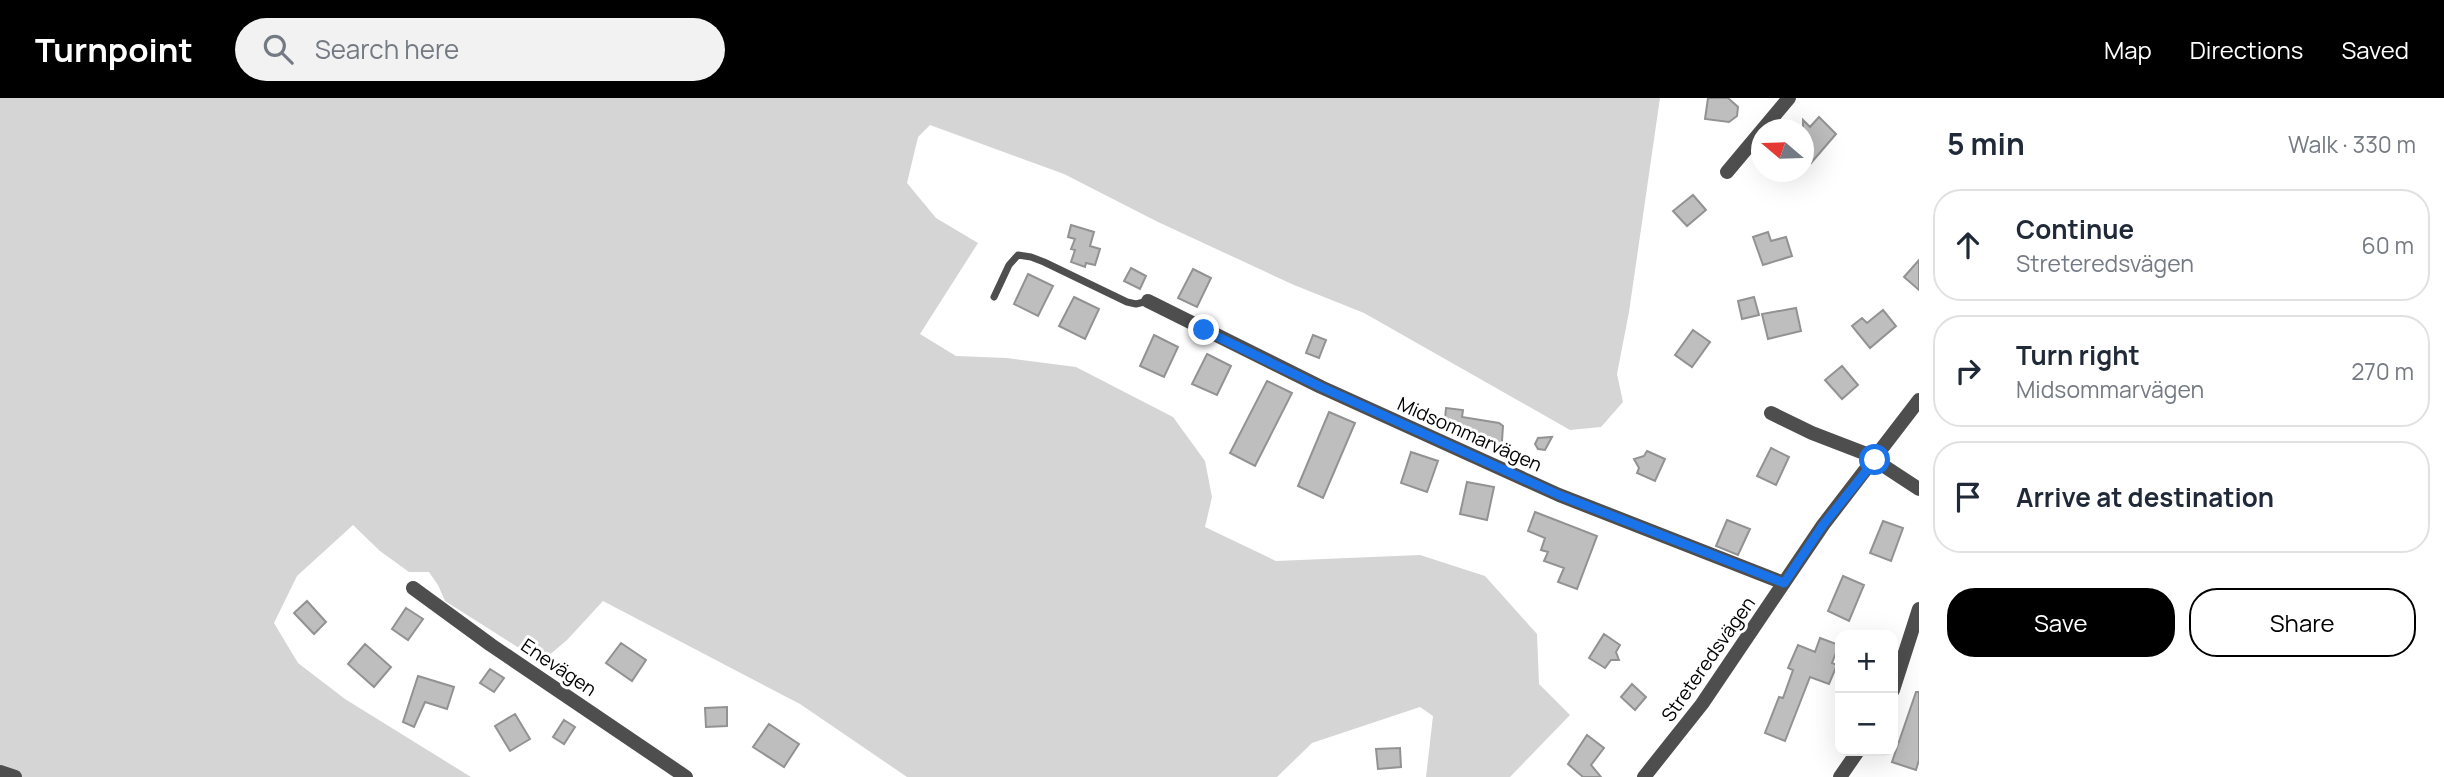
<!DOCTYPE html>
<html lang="en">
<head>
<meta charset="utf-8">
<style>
  body { margin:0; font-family:Manrope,sans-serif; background:#f2f2f3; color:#1f2937 }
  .controls { position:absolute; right:21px; bottom:21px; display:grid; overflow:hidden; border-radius:14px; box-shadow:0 7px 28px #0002 }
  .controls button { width:63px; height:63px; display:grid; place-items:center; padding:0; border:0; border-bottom:2px solid #e0e1e3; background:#fff; color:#1f2937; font:35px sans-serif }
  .compass { position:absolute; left:1751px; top:21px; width:63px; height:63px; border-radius:50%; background:#fff; box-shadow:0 7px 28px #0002; rotate:289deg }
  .stop { position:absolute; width:21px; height:21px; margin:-16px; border:5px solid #1a73e8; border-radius:50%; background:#fff }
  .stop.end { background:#1a73e8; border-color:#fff; box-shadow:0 2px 7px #0008 }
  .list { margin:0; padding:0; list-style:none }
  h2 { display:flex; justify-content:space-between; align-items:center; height:91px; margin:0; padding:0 28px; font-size:30px }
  h2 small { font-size:23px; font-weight:400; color:#747a83 }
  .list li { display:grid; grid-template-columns:46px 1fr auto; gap:21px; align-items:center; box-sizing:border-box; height:112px; margin:0 14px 14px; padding:0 14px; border:2px solid #e0e1e3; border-radius:28px }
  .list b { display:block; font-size:26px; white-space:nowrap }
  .list p { margin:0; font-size:23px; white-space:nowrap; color:#747a83 }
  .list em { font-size:23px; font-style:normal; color:#747a83 }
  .actions { display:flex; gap:14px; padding:21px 28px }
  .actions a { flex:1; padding:16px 0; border:2px solid #000; border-radius:28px; text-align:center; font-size:24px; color:#000 }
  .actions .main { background:#000; color:#fff }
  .icon { flex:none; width:38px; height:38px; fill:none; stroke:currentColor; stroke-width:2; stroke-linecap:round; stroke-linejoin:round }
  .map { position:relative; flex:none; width:1919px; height:679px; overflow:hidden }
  header { display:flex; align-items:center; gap:42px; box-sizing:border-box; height:98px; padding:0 35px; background:#000; color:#fff }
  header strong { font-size:33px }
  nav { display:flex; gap:38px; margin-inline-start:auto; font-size:24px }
  .search { width:490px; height:63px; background:#f2f2f3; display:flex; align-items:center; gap:18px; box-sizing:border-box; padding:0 24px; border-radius:38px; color:#747a83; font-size:26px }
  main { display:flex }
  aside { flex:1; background:#fff }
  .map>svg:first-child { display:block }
  .green { fill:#d5d5d5 }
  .building { fill:#bebebe; stroke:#929292; stroke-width:2 }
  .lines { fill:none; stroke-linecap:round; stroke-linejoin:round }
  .service { stroke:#4e4e4e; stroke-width:7 }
  .minor { stroke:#4e4e4e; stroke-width:14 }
  .route { stroke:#1a73e8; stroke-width:9 }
  .labels { text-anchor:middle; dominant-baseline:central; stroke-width:6; stroke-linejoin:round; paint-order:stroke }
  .street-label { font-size:19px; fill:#000; stroke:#fff }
</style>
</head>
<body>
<header>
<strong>Turnpoint</strong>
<div class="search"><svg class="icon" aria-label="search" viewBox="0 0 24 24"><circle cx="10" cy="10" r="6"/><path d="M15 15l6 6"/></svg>Search here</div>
<nav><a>Map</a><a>Directions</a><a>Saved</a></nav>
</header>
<main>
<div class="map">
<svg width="1919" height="679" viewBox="0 0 1919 679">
  <rect width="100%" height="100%" fill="#fff"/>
  <!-- green -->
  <path class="green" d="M0 0H1660L1629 214 1617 276 1623 304 1601 329 1570 332 1364 215 1294 187 1158 124 1064 76 930 27 918 39 907 85 936 120 978 145 920 236 956 258 1007 260 1076 269 1173 319 1205 363 1212 399 1205 429 1276 463 1420 457 1485 478 1537 536 1539 586 1570 617 1510 679H1426L1433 618 1420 609 1312 645 1277 679H907L800 606 603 503 567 542 541 564 445 503 438 487 429 474H409L380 453 353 427 297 478 274 525 298 565 345 601 471 679H0Z"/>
  <!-- building -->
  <path class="building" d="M1708 0H1728L1738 9 1737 18 1729 24 1705 21Z
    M1819 19 1836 36 1811 65 1803 58V22L1810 29Z
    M1693 97 1706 112 1687 128 1673 113Z
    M1071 127 1094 134 1090 148 1100 151 1095 167 1086 165 1085 169 1071 164 1075 152 1071 151 1075 141 1068 139Z
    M1768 134 1771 143 1786 139 1792 158 1763 167 1753 139Z
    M1919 162V192L1904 179Z
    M1131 170 1146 178 1140 191 1124 183Z
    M1193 171 1211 180 1197 209 1178 200Z
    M1028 176 1053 188 1038 218 1014 206Z
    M1074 199 1099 211 1085 241 1059 228Z
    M1754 199 1759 217 1742 221 1738 203Z
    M1796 210 1801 233 1768 241 1762 216Z
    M1883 212 1896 228 1870 250 1852 228 1862 220 1867 225Z
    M1693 232 1710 244 1692 269 1675 257Z
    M1154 237 1178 249 1164 279 1140 268Z
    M1313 237 1326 242 1319 260 1306 255Z
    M1207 256 1231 268 1217 297 1192 286Z
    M1842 268 1858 287 1842 301 1825 282Z
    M1267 283 1292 295 1255 368 1230 355Z
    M1446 310 1463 312 1462 319 1499 325 1503 328 1502 343 1496 347 1469 343 1470 340 1462 339 1463 333 1444 331Z
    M1329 314 1355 325 1323 400 1298 388Z
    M1552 339 1545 352 1538 351 1535 346 1538 340Z
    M1771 350 1789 359 1776 387 1757 378Z
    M1647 353 1665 361 1655 383 1637 375 1639 370 1634 361 1644 358Z
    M1411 354 1438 363 1427 394 1401 385Z
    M1467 384 1494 389 1487 422 1460 416Z
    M1535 414 1597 438 1577 491 1558 484 1564 470 1544 463 1548 454 1541 452 1545 440 1528 433Z
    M1727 422 1750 431 1738 457 1716 448Z
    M1883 423 1903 430 1891 463 1870 455Z
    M1843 478 1864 487 1849 523 1828 513Z
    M307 503 326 524 314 536 294 515Z
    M406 510 423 521 408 542 392 531Z
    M1604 536 1620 547 1616 554 1619 562H1611L1605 570 1589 560Z
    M1820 540 1839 547 1832 565 1837 567 1829 586 1810 579 1785 643 1765 635 1779 599 1783 600 1793 572 1788 570 1798 547 1815 554Z
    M621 545 646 562 632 583 606 565Z
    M365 546 391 569 374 589 348 566Z
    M490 571 504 580 494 594 480 585Z
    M418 578 454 589 447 611 425 604 414 629 403 624Z
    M1632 586 1646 599 1635 612 1621 599Z
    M1916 594H1919V662L1916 672 1892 664Z
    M727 609V628L706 629 705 610Z
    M515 616 530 641 510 653 495 628Z
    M564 622 575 629 564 646 553 639Z
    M769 626 799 646 784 669 753 649Z
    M1587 637 1604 650 1591 667 1601 679H1583L1568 666Z
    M1400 650 1401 669 1378 671 1376 651Z"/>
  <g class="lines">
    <!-- service -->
    <path class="service" d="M994 199 1009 167 1018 157 1031 159 1044 164 1127 204 1136 206 1148 203"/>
    <!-- minor -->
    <path class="minor" d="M1727 74 1789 0
      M1148 203 1321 289 1559 397 1784 485
      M1771 315 1812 335 1864 355 1919 391
      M413 490 491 547 686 679
      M1893 592 1919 511
      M0 674 15 679
      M1644 679 1702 606 1823 427 1919 302
      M1840 679 1858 653"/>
  </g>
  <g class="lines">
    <!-- route -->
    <path class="route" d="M1204 232 1321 289 1559 397 1784 485 1823 427 1875 362"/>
  </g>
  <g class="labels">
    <!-- street labels -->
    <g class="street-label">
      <text transform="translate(1470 336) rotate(24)">Midsommarvägen</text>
      <text transform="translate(1708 561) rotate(-55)">Streteredsvägen</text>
      <text transform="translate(559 569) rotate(34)">Enevägen</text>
    </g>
  </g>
</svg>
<div class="controls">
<button>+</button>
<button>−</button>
</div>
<svg class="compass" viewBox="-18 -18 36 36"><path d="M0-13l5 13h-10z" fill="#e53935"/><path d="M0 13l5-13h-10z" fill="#747a83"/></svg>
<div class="stop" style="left:1875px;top:362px"></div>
<div class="stop end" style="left:1204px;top:232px"></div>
</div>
<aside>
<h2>5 min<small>Walk · 330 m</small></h2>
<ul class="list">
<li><svg class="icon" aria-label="ahead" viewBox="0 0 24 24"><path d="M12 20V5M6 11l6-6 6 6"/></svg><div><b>Continue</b><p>Streteredsvägen</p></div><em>60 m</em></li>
<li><svg class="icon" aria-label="right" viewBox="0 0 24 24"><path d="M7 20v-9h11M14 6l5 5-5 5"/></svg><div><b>Turn right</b><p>Midsommarvägen</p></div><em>270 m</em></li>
<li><svg class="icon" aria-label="arrive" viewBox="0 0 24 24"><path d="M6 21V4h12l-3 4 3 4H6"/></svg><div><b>Arrive at destination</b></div></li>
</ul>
<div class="actions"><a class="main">Save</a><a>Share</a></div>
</aside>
</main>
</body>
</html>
